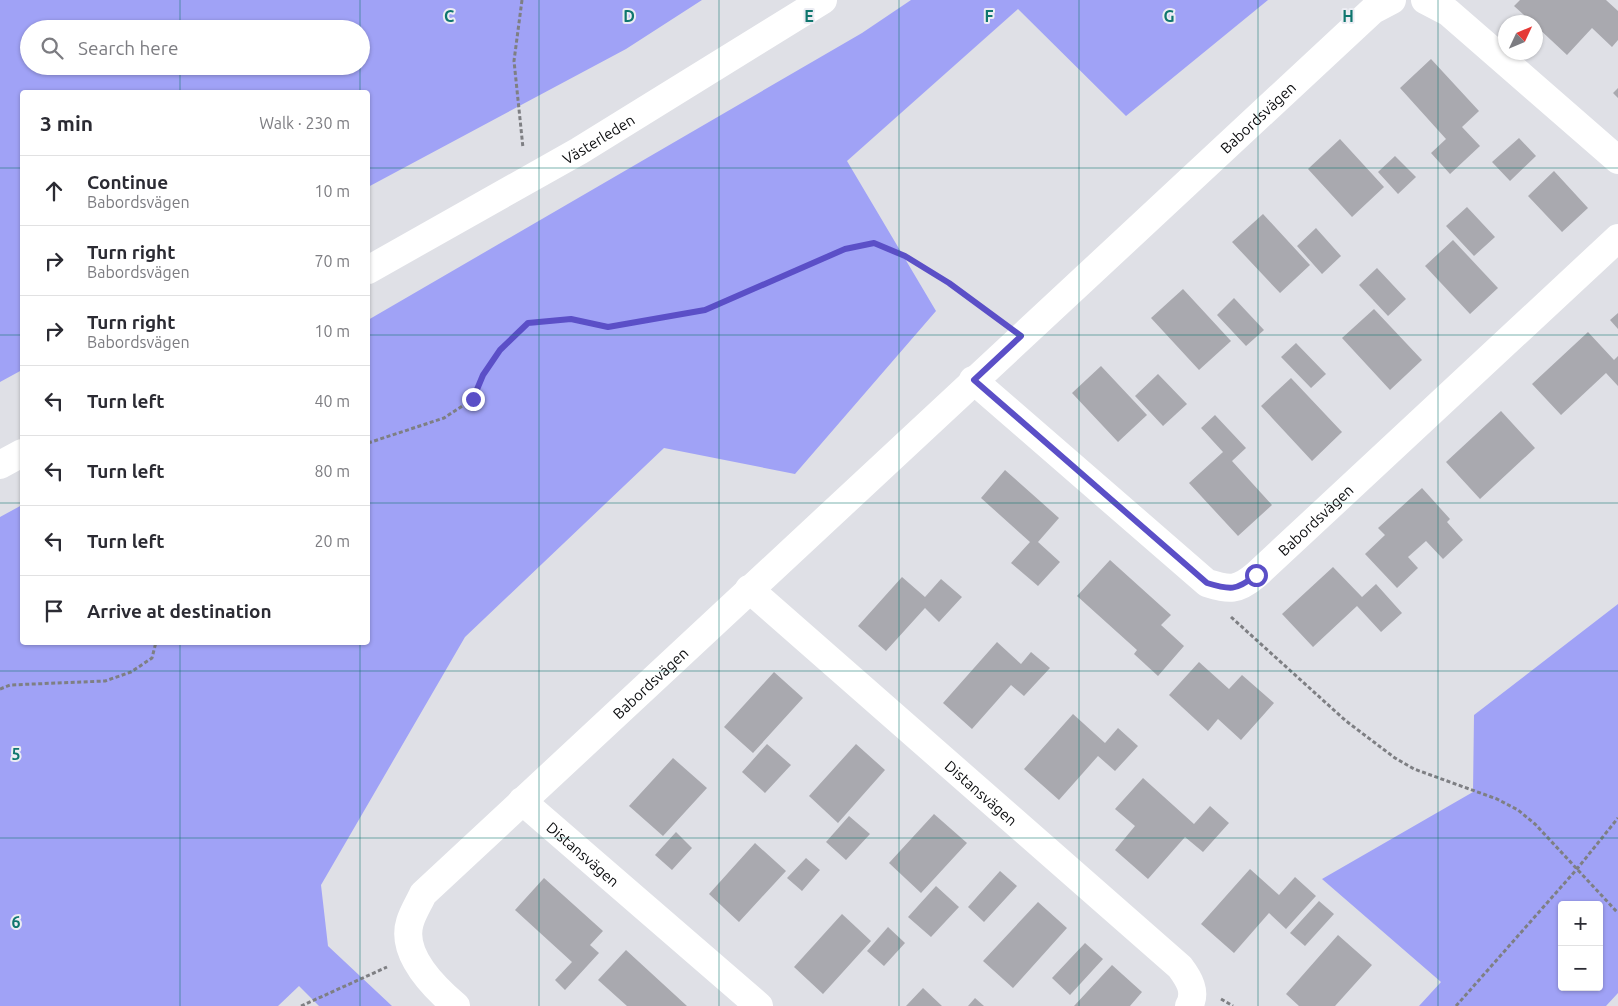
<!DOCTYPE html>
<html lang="en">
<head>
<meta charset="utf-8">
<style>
  body { margin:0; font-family:Ubuntu,sans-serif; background:#f7f7f7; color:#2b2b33 }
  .controls { position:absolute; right:15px; bottom:15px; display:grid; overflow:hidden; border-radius:5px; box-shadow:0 1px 4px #0004 }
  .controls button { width:45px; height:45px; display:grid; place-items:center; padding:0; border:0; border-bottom:1px solid #e1e1e2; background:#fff; color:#2b2b33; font:25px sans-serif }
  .compass { position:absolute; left:1498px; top:15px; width:45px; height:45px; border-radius:50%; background:#fff; box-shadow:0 1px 4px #0004; rotate:46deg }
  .stop { position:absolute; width:15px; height:15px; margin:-11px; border:4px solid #5b4fc7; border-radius:50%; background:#fff }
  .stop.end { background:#5b4fc7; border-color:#fff; box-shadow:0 1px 5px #0008 }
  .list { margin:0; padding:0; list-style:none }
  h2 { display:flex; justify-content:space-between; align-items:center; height:65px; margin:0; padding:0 20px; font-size:21px }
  h2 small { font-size:16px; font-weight:400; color:#7c7c81 }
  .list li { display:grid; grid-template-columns:32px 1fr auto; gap:15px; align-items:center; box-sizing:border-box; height:70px; padding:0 20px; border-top:1px solid #e1e1e2 }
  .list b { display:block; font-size:19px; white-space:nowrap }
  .list p { margin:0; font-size:16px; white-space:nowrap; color:#7c7c81 }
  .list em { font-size:16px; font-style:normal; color:#7c7c81 }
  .icon { flex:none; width:28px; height:28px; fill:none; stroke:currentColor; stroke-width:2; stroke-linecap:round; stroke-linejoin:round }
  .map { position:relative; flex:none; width:1618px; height:1006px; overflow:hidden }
  .search { position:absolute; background:#fff; box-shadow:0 1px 4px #0004; left:20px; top:20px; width:350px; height:55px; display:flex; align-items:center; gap:12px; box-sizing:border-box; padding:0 18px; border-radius:28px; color:#7c7c81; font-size:19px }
  .panel { position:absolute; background:#fff; box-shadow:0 1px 4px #0004; left:20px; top:90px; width:350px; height:555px; border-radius:5px }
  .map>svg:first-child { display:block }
  .forest { fill:#a0a2f6; fill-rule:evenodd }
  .building { fill:#a9a9af }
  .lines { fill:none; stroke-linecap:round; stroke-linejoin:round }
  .path { stroke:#7e7f83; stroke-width:3; stroke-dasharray:4 2.5; stroke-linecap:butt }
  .street { stroke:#fff; stroke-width:28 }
  .secondary { stroke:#fff; stroke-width:28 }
  .route { stroke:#5b4fc7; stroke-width:6 }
  .grid { fill:none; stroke:#0f766e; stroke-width:1; stroke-opacity:0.55 }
  .labels { text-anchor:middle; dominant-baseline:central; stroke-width:4; stroke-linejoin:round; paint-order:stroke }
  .street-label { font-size:15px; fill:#0b0c0e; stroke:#ecedf3 }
  .grid-label { font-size:16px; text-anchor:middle; font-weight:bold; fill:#0f766e; stroke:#ecedf3; stroke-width:4; stroke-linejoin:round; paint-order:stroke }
</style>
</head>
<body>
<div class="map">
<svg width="1618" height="1006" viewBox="0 0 1618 1006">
  <rect width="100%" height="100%" fill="#dfe0e6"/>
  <!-- forest -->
  <path class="forest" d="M0 0H702L626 49 368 187V92H22V370L0 382ZM29 29H361V66H29Z
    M911 0H1268L1126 116 1018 9 847 161 936 311 795 474 664 448 465 637 321 885 328 946 392 1006H319L299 986 278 1006H0V517L22 505V642H368V320L862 33Z
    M1618 604V993L1606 1006H1419L1441 982 1322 879 1473 792 1474 715ZM1562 905H1599V987H1562Z"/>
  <!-- building -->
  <path class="building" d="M1520 0H1606L1618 11V40L1612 47 1592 28 1567 55 1536 26V22H1532L1514 6Z
    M1431 59 1479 111 1462 127 1480 146 1450 174 1431 153 1446 139 1400 88Z
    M1618 88V98L1613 93Z
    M1519 138 1536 156 1510 181 1492 162Z
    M1340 139 1384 187 1352 217 1308 169Z
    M1395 156 1416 177 1398 194 1378 172Z
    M1554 171 1588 208 1562 232 1528 196Z
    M1467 207 1495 237 1474 256 1446 226Z
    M1263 214 1310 265 1280 293 1232 242Z
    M1316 228 1341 256 1322 274 1297 246Z
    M1453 240 1498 288 1470 314 1425 266Z
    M1377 268 1406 299 1388 316 1359 285Z
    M1183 289 1231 341 1199 370 1151 318Z
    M1234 298 1264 330 1246 346 1217 315Z
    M1374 309 1422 360 1390 390 1342 338Z
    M1618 313V329L1610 320Z
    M1588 332 1614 360 1618 356V386L1606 373 1561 415 1532 384Z
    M1296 343 1326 374 1311 388 1281 357Z
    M1101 366 1147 415 1118 442 1072 393Z
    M1158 374 1187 404 1163 426 1135 396Z
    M1291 378 1342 432 1312 461 1261 406Z
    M1501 411 1535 448 1480 499 1446 462Z
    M1215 415 1246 448 1232 461 1272 505 1238 536 1189 483 1223 452 1201 428Z
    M1005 470 1059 518 1038 542 1060 562 1038 586 1011 563 1030 542 981 498Z
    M1422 488 1450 519 1447 522 1463 540 1443 559 1426 541 1408 557 1418 568 1397 588 1365 554 1385 535 1378 528Z
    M1110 560 1171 615 1161 625 1184 646 1158 676 1134 654 1137 650 1077 596Z
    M1333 567 1362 597 1376 584 1402 613 1381 632 1357 606 1313 647 1282 614Z
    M902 577 925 597 941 579 962 597 939 622 925 608 886 651 858 626Z
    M997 642 1021 664 1031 652 1050 668 1024 696 1011 685 972 729 943 703Z
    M1199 662 1229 689 1242 675 1274 703 1241 740 1218 719 1208 731 1169 695Z
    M774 672 803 698 753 753 724 727Z
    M1073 714 1105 743 1118 728 1138 746 1115 771 1098 756 1059 800 1024 769Z
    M767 744 791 765 765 793 742 772Z
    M856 744 885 770 838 823 809 796Z
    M673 758 707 788 663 836 629 806Z
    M1143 778 1194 824 1210 806 1229 823 1203 852 1185 837 1148 879 1115 850 1135 826 1115 809Z
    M934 814 967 843 921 893 889 863Z
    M849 816 870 834 846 860 826 842Z
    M676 832 692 848 672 870 655 855Z
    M755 843 786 871 739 922 709 894Z
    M806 858 820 870 802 891 787 878Z
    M1250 869 1279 895 1295 877 1316 896 1286 929 1269 913 1234 953 1201 924Z
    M1000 871 1017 886 984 922 968 907Z
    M544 878 603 931 590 945 599 953 565 990 555 980 572 962 515 910Z
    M936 886 959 907 931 937 908 917Z
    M1319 901 1334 914 1305 946 1290 933Z
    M1038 902 1067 928 1013 988 983 961Z
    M842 914 871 941 823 994 794 967Z
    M888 927 905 943 884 966 867 951Z
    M1338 935 1372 965 1335 1006H1299L1286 994Z
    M1085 943 1103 959 1070 995 1052 978Z
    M626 950 687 1006H627L598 980Z
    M1112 965 1142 992 1130 1006H1074Z
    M923 988 942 1006H906Z
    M975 998 984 1006H968Z"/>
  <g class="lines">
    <!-- path -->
    <path class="path" d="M522 0 514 61 523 148
      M368 443 444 418 473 399 483 375 500 350 528 323 571 319 608 327 705 310 845 249 874 243 905 256 949 283 998 319
      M1231 617 1346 721 1395 758 1414 769 1497 799 1518 810 1535 824 1618 913
      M0 689 10 685 105 681 131 672 152 658 156 642
      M1221 999 1233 1006
      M301 1006 387 967
      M1456 1006 1577 869 1618 818"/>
    <!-- street -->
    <g class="street">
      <path d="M1425 0 1448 12 1618 160"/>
      <path id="s1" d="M973 380 1207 583C1230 590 1237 591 1256 575L1618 238"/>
      <path id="s2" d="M749 589 1180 967C1189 979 1197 992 1189 1006"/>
      <path id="s3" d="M522 801 759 1006"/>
      <path id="s4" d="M456 1006C435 988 400 954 410 922 413 912 419 903 423 894L1373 10 1392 0"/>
    </g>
    <!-- secondary -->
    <g class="secondary">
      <path id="s5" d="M368 270 579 151 823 0"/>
      <path d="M0 465 22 453"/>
    </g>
  </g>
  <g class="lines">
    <!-- route -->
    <path class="route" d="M473 399 483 375 500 350 528 323 571 319 608 327 705 310 845 249 874 243 905 256 949 283 1021 336 974 380 1207 583C1230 590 1236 591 1256 575"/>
  </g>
  <!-- grid -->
  <path class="grid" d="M180 0V29M360 0V29M539 0V1006M719 0V1006M899 0V1006M1079 0V1006M1258 0V1006M1438 0V1006M180 66V92M360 66V92M0 168H22M368 168H1618M0 335H22M368 335H1618M0 503H22M368 503H1618M180 642V1006M360 642V1006M0 671H1618M0 838H1618"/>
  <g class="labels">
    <!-- street labels -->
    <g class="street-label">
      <text stroke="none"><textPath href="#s4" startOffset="1272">Babordsvägen</textPath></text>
      <text stroke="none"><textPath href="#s5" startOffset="265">Västerleden</textPath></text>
      <text stroke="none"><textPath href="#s1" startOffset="444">Babordsvägen</textPath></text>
      <text stroke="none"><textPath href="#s4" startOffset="442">Babordsvägen</textPath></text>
      <text stroke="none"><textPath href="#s2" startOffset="309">Distansvägen</textPath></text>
      <text stroke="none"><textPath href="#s3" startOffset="81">Distansvägen</textPath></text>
    </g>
  </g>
  <g class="grid-label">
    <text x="449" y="22">C</text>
    <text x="629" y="22">D</text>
    <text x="809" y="22">E</text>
    <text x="989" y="22">F</text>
    <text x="1169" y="22">G</text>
    <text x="1348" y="22">H</text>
    <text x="16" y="760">5</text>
    <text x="16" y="928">6</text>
  </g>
</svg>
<div class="controls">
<button>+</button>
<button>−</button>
</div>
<svg class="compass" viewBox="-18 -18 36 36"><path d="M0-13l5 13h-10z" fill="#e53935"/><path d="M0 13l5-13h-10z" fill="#7c7c81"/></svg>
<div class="stop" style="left:1256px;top:575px"></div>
<div class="stop end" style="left:473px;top:399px"></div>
<div class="search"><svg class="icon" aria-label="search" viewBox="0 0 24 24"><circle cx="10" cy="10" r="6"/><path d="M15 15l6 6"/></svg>Search here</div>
<section class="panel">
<h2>3 min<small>Walk · 230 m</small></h2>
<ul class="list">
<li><svg class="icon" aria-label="ahead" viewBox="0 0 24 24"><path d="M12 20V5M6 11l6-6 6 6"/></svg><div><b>Continue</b><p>Babordsvägen</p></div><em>10 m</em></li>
<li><svg class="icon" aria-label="right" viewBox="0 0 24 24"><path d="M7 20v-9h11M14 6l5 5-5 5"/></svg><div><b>Turn right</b><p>Babordsvägen</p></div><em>70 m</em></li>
<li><svg class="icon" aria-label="right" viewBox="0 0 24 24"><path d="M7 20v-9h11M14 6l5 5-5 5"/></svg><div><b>Turn right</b><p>Babordsvägen</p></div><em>10 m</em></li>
<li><svg class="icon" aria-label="left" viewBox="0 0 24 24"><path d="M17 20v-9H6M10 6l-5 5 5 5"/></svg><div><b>Turn left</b></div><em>40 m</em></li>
<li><svg class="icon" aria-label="left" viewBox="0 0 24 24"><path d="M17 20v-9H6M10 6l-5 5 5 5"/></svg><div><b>Turn left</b></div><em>80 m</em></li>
<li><svg class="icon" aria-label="left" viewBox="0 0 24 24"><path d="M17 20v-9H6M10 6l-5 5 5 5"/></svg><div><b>Turn left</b></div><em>20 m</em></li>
<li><svg class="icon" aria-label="arrive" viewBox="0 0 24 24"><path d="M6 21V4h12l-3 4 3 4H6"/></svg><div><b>Arrive at destination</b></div></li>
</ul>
</section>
</div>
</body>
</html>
